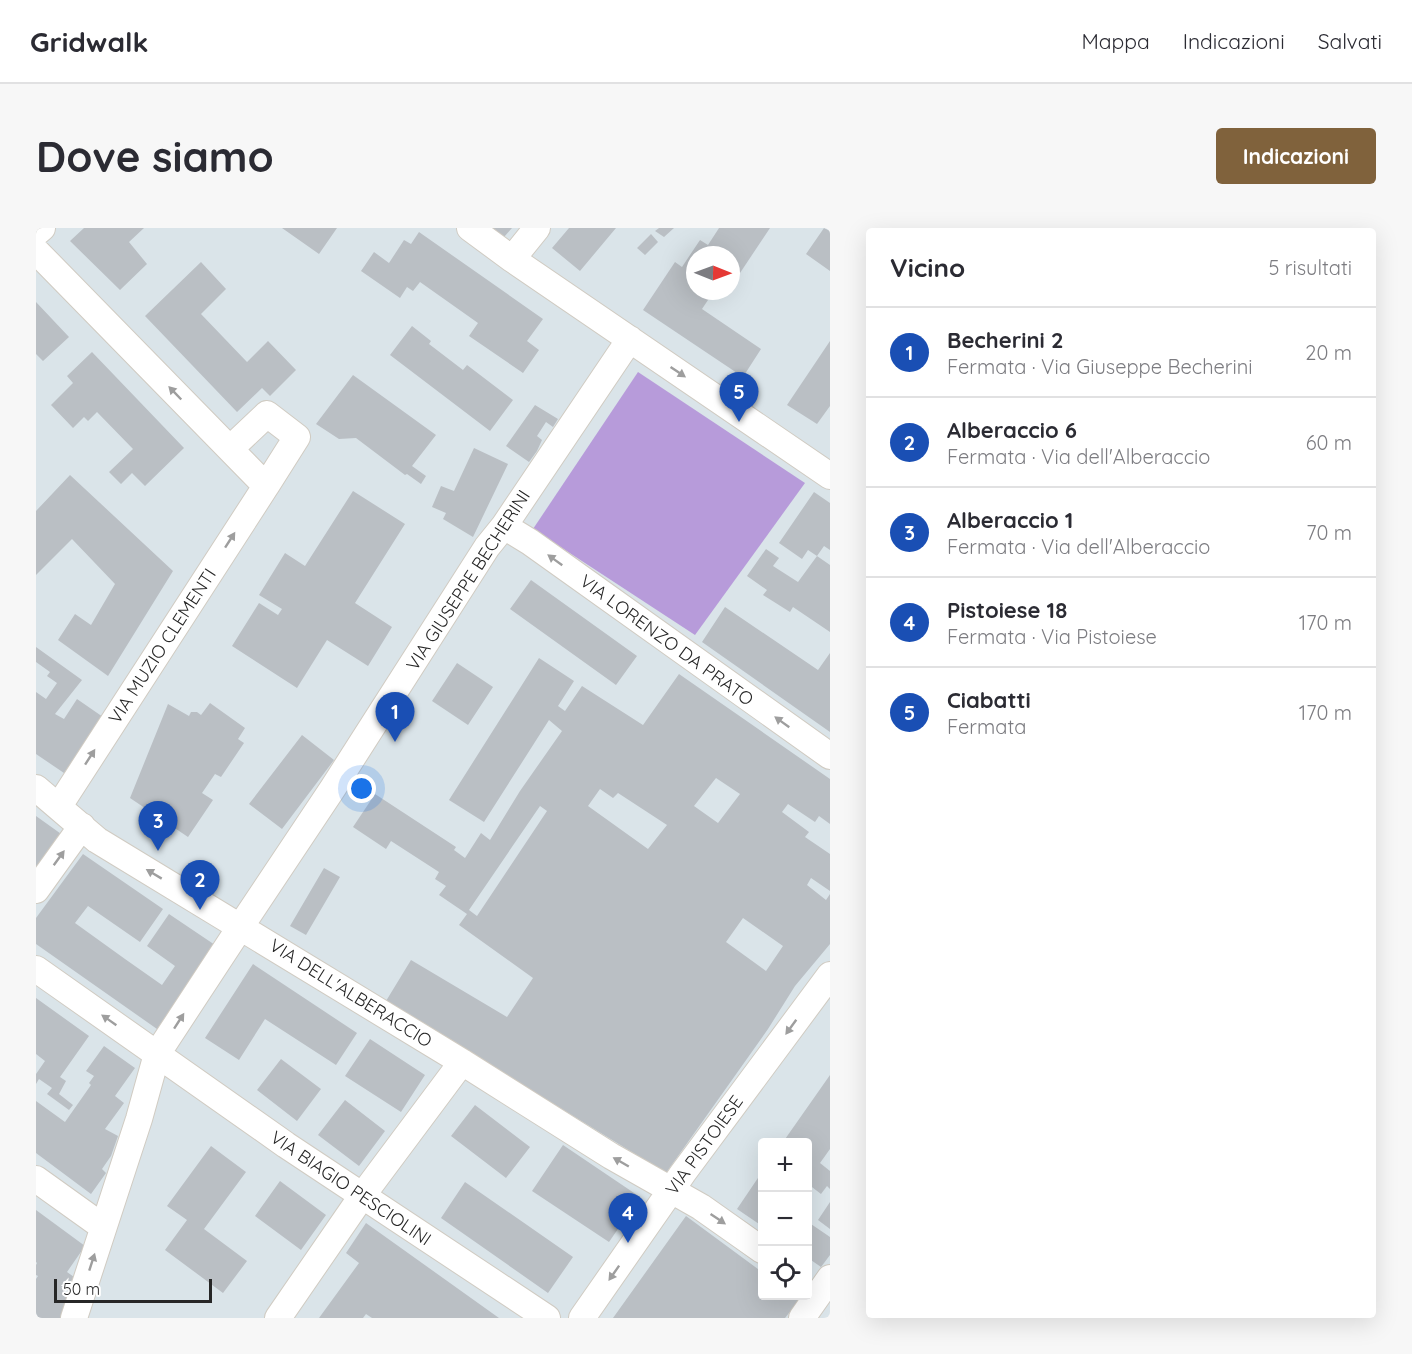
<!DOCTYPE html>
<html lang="it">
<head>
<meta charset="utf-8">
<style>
  body { margin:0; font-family:Quicksand,sans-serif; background:#f7f7f7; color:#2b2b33 }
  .controls { position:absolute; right:18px; bottom:18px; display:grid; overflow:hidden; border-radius:6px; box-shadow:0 6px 24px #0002 }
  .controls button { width:54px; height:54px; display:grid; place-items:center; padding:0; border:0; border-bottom:2px solid #e1e1e2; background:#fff; color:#2b2b33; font:30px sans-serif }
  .compass { position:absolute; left:650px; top:18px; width:54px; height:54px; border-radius:50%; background:#fff; box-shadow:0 6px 24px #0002; rotate:91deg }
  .scale { position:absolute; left:18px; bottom:15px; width:158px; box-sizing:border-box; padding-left:6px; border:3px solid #272727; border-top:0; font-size:16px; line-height:21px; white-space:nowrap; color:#272727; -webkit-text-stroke:4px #fff; paint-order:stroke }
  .you { position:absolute; left:326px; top:561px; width:21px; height:21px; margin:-15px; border:4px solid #fff; border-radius:50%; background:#1a73e8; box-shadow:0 0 0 9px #1a73e833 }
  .badge { display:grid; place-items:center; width:39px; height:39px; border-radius:50%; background:#80623c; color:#fff; font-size:20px; font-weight:700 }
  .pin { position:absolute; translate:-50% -50px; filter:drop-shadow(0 2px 3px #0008) }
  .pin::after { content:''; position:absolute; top:32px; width:21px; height:18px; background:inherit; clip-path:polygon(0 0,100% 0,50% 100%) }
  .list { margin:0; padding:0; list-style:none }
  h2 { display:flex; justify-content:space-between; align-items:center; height:78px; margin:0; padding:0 24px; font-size:26px }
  h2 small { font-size:20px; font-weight:400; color:#7c7c81 }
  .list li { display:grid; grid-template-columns:39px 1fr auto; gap:18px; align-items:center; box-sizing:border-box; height:90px; padding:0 24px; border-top:2px solid #e1e1e2 }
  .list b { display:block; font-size:22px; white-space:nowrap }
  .list p { margin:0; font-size:20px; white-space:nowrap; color:#7c7c81 }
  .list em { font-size:20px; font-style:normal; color:#7c7c81 }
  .icon { flex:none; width:33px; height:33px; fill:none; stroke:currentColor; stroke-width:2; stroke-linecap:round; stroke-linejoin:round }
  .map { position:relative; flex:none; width:794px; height:1090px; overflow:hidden; border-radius:6px }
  header { display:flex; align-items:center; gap:36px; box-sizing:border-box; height:84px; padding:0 30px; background:#fff; border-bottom:2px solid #e1e1e2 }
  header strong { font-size:28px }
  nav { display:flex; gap:33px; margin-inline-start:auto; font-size:21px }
  .intro { display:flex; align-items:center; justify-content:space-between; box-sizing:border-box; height:144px; padding:0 36px }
  h1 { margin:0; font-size:42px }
  .button { padding:15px 27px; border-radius:6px; background:#80623c; color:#fff; font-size:21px; font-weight:700 }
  main { display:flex; gap:36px; padding:0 36px }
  aside { flex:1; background:#fff; border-radius:6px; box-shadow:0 6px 24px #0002 }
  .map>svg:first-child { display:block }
  .green { fill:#b79bda }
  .building { fill:#babfc4; fill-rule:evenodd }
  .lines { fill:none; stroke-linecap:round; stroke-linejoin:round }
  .minor-casing { stroke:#d0cbc2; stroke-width:28 }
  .minor { stroke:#fff; stroke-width:26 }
  .oneway { fill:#9e9e9e }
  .labels { text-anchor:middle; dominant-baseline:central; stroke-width:5; stroke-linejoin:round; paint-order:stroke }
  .street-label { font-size:18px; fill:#272727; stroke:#fff }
</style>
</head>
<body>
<header>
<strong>Gridwalk</strong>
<nav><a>Mappa</a><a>Indicazioni</a><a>Salvati</a></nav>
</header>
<div class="intro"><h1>Dove siamo</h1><a class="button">Indicazioni</a></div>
<main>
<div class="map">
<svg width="794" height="1090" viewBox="0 0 794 1090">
  <rect width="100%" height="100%" fill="#dae4e9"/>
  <!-- green -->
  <path class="green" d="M602 144 769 255 659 407 497 301Z"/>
  <!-- building -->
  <path class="building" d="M48 0H108L93 14 111 36 84 62 34 13Z
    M246 0H301L283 26Z
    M457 0H476L468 9Z
    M533 0H580L544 43 516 20Z
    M623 0H638L628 9 619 3Z
    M683 0H734L702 48 695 44V27H659V63H678L666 81 725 121 707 149 607 82 639 34 646 39 664 12 672 17Z
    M788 0 794 3V43L770 26Z
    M383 4 507 91 491 113 503 122 487 145 433 108 442 95 384 54 377 63 371 59 364 70 325 43 338 24 353 35 368 12 375 16Z
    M615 6 622 14 609 27 601 20Z
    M165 34 190 61 165 86 211 134 232 113 260 142 234 168 226 160 201 184 109 88Z
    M0 74 33 109 7 133 0 126Z
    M376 98 395 113 393 116 427 142 431 137 477 172 454 203 354 127Z
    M794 113V178L781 196 751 177Z
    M56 124 148 220 109 258 96 245 85 256 73 244 97 221 61 184 52 193 48 189 37 200 15 177 37 155 31 148Z
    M317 147 400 207 376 238 390 248 385 256 371 246 369 247 320 210 303 211 280 196Z
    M499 177 522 191 517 199 510 194 501 208 506 212 501 223 493 234 470 218Z
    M438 220 472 236 437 309 407 291 410 285 396 279 405 258 418 263Z
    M34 247 137 343 72 448 22 412 39 386 55 397 79 356 36 311 0 347V283Z
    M317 263 369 296 319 375 356 399 332 438 291 412 261 460 196 418 223 375 242 387 246 381 223 367 249 325 269 338Z
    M778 264 794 275V322L788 318 781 328 772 322 766 331 743 315Z
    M730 321 743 330 737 338 762 354 781 328 794 337V404L757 379 754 384 727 367 731 362 711 348Z
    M495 352 601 428 580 457 474 381Z
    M689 379 782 442 794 425V504L666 414Z
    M0 419 46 452 19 486 28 491 41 471 67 489 28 545 0 526V464L10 471 21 455 11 448 14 444 0 434Z
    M503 430 538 453 522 478 529 483 546 458 607 497 643 446 794 551V596L783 588 779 594 752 576 746 584 773 604 769 609 794 626V663L775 650 771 657 790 672 794 666V716L759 758 732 801 630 945 350 773 375 732 471 789 497 750 423 697 431 686 403 667 410 658 399 651 403 644 355 613 350 621 317 599 339 566 420 619 418 622 429 630 445 605 454 612 484 563 526 503 513 492 448 594 413 572ZM680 550 704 566 682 595 658 578ZM564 561 577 570 582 565 631 597 612 621 552 578ZM504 578 511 583 441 688 433 682ZM707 690 747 718 730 743 690 714Z
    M421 435 457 459 432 497 396 473Z
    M174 475 209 500 202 511 208 515 185 549 179 546 166 565 177 572 152 609 94 570 132 476 153 488 155 484H161L165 487Z
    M266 507 298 532 246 601 213 576Z
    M0 588 28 608 0 647Z
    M47 626 127 681 104 714 52 678 39 695 89 731 126 757 139 738 111 718 133 686 179 717 121 801 0 716V690Z
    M288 640 304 649 270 707 254 698Z
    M217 736 321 805 300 837 229 791 203 832 169 810Z
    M0 770 53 808 24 849 30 853 23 866 37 877 33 882 11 866 16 860 3 851 0 856V846L9 833 0 826Z
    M334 811 389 847 365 884 309 848Z
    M68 818 99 840 79 868 88 875 69 901 82 908 75 928 66 941 70 945 55 966 0 925V873L29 894 55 857 53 855 58 848 50 843Z
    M245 831 285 861 261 893 221 862Z
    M794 847V921L784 935 794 943V961L791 958 785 966 772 956V914H747Z
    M309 872 349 903 323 938 282 907Z
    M439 877 494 919 470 950 415 908Z
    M527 917 604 969 573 1014 496 963Z
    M175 918 210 944 168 1001 211 1033 187 1065 129 1022 151 992 131 978Z
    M726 944V998L701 981Z
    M244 953 290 987 265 1022 219 988Z
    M429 954 537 1029 512 1065 405 990Z
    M794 974V1001L782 992Z
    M0 982 49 1018 31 1044 38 1049 27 1065 34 1070 27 1081 30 1083 26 1090H0V1051L2 1048 0 1047V1037L1 1035 0 1034Z
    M650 988 726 1044V1068H759L764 1071 749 1090H577Z
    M772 994 794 1009V1027L785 1039 772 1030Z
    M330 995 463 1090H336L330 1086 327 1090H283L323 1035 310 1025Z"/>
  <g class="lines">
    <!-- minor casing -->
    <g class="minor-casing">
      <path id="minor" d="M434 0 476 31 794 248
        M0 5 6 0
        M0 23 230 258 23 578
        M476 31 501 0
        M194 221 231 186 261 209 230 258
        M468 298 494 314 794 528
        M0 560 61 612 426 834 575 928 665 979 726 1022
        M0 662 46 598
        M0 741 250 917 511 1090
        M0 951 67 999
        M38 1090 103 891 121 826 205 698 297 560 451 319 468 298 594 111
        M242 1090 326 968 426 834
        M546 1090 647 945 794 747
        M766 1090 794 1050"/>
    </g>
    <!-- minor -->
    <use href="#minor" class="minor"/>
  </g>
  <!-- one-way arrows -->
  <defs><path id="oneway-solid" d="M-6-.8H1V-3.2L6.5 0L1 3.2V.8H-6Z" transform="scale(1.5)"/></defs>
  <g class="oneway">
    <use href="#oneway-solid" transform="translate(642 144) rotate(34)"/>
    <use href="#oneway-solid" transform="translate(139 165) rotate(-134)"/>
    <use href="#oneway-solid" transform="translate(194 312) rotate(-57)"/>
    <use href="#oneway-solid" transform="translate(519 332) rotate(-144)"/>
    <use href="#oneway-solid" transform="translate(746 494) rotate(-144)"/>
    <use href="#oneway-solid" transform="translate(54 529) rotate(-57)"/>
    <use href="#oneway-solid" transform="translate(23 630) rotate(-54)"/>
    <use href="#oneway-solid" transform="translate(118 646) rotate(-149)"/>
    <use href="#oneway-solid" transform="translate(73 792) rotate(-145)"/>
    <use href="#oneway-solid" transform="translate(143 793) rotate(-57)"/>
    <use href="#oneway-solid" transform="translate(755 799) rotate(126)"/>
    <use href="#oneway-solid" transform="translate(585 934) rotate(-150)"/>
    <use href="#oneway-solid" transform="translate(682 991) rotate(34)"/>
    <use href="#oneway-solid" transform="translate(56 1034) rotate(-72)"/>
    <use href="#oneway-solid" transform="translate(578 1045) rotate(125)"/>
  </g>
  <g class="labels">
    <!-- street labels -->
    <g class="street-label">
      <text transform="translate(432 352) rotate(-57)">VIA GIUSEPPE BECHERINI</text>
      <text transform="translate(631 412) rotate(36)">VIA LORENZO DA PRATO</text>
      <text transform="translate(126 418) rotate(-57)">VIA MUZIO CLEMENTI</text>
      <text transform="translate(315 765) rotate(32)">VIA DELL'ALBERACCIO</text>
      <text transform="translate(668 917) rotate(-54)">VIA PISTOIESE</text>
      <text transform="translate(315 960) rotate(34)">VIA BIAGIO PESCIOLINI</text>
    </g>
  </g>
</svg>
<div class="controls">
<button>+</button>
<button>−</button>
<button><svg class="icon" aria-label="locate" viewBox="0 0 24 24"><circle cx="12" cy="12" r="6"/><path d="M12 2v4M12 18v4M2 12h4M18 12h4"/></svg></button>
</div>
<svg class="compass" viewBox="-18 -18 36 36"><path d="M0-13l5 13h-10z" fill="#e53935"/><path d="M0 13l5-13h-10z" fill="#7c7c81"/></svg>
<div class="scale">50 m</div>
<div class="you"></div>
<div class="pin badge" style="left:359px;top:514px;background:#1a4fb4">1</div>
<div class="pin badge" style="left:164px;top:682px;background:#1a4fb4">2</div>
<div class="pin badge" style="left:122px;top:623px;background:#1a4fb4">3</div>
<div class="pin badge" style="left:592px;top:1015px;background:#1a4fb4">4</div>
<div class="pin badge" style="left:703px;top:194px;background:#1a4fb4">5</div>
</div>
<aside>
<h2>Vicino<small>5 risultati</small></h2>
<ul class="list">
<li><span class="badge" style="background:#1a4fb4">1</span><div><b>Becherini 2</b><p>Fermata · Via Giuseppe Becherini</p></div><em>20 m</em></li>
<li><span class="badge" style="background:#1a4fb4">2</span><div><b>Alberaccio 6</b><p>Fermata · Via dell'Alberaccio</p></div><em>60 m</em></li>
<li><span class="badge" style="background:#1a4fb4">3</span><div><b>Alberaccio 1</b><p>Fermata · Via dell'Alberaccio</p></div><em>70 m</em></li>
<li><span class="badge" style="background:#1a4fb4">4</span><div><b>Pistoiese 18</b><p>Fermata · Via Pistoiese</p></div><em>170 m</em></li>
<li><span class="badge" style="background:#1a4fb4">5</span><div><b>Ciabatti</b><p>Fermata</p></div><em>170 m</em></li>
</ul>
</aside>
</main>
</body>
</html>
